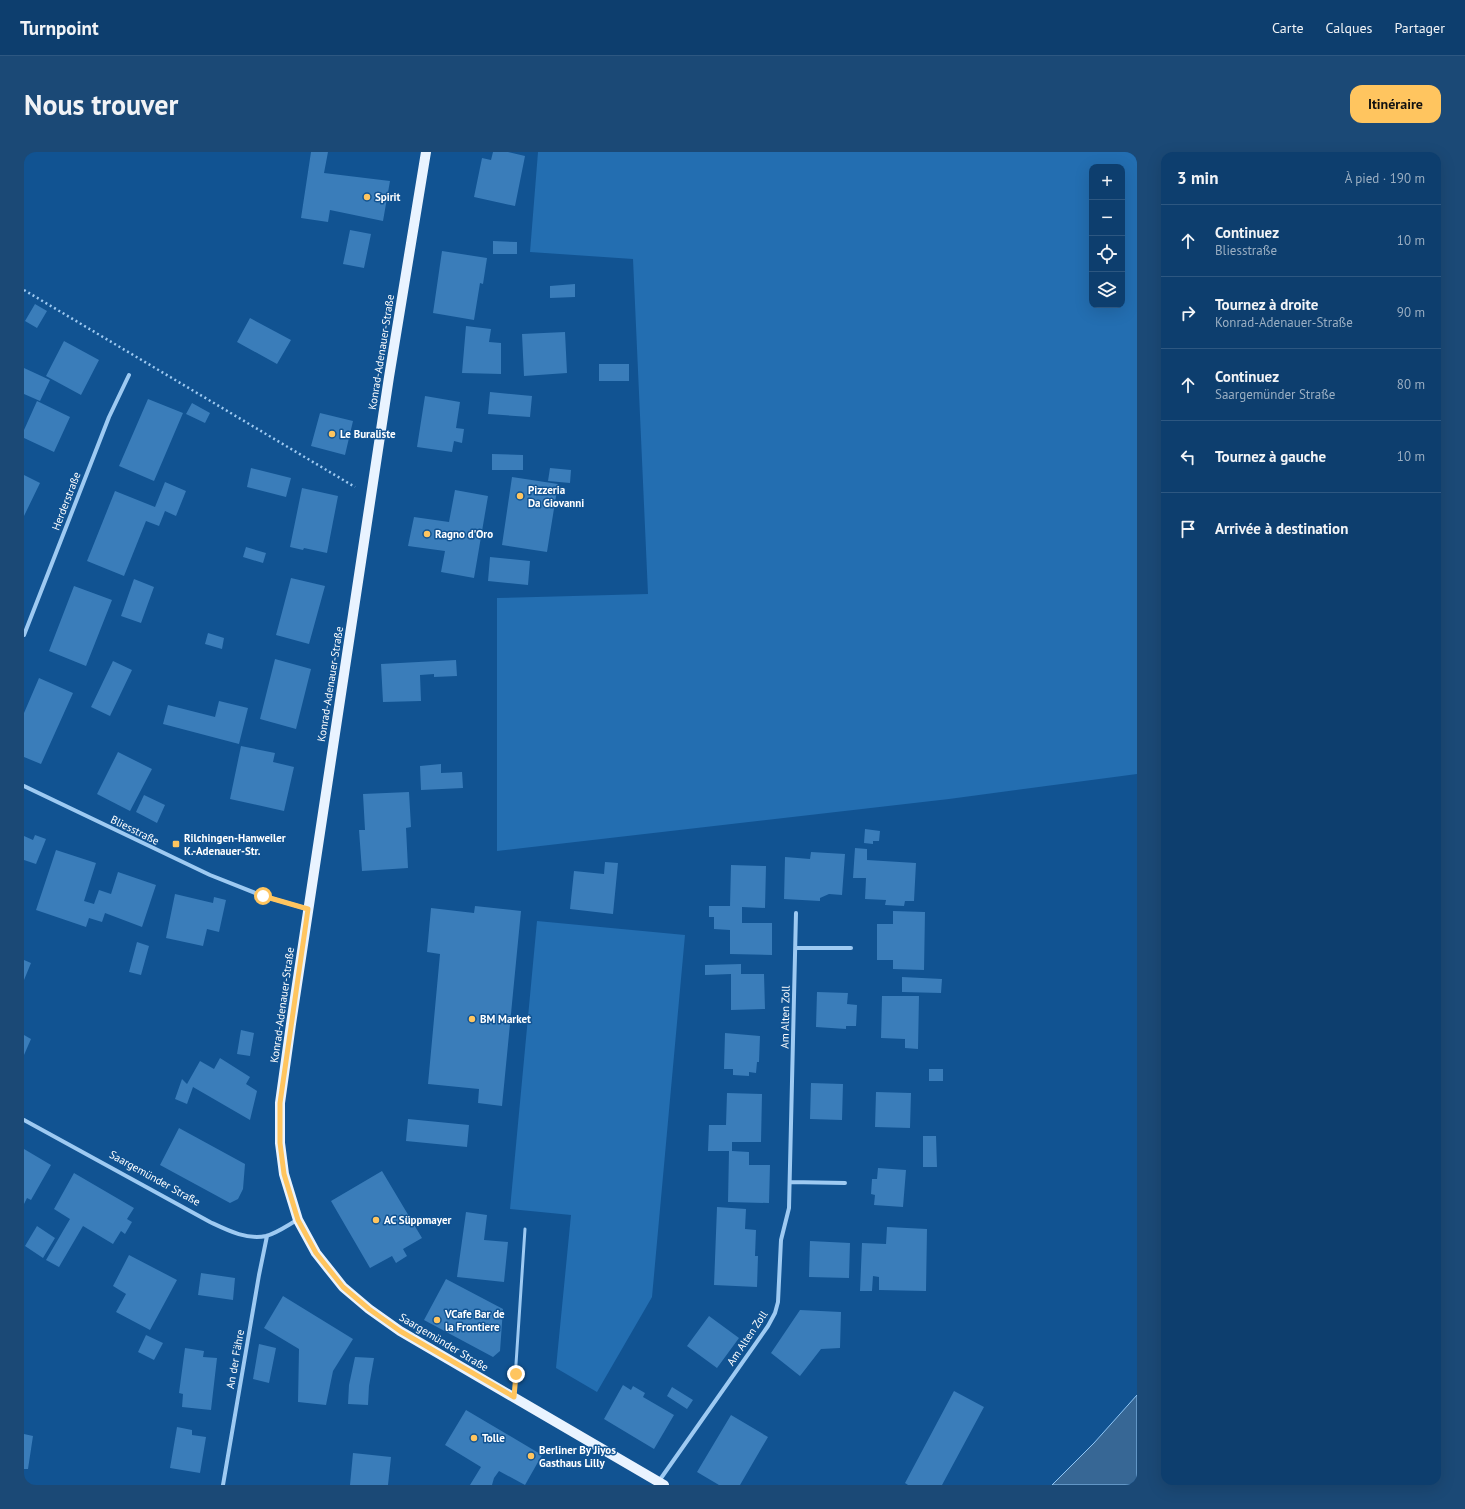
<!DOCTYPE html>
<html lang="fr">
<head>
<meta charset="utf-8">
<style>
  body { margin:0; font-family:"PT Sans",sans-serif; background:#1b4976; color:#f1f3f6 }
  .controls { position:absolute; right:12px; top:12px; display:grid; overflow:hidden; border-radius:8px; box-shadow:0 4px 16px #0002 }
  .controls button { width:36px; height:36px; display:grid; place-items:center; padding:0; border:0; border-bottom:1px solid #2d5781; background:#0d3e6e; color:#f1f3f6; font:20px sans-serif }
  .stop { position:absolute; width:12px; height:12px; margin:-9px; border:3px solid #ffc55f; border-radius:50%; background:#fff }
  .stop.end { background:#ffc55f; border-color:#fff; box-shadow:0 1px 4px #0008 }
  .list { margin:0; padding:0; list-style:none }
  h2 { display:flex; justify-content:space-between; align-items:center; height:52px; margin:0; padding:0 16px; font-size:17px }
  h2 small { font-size:13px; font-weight:400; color:#9aaec2 }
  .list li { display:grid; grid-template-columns:26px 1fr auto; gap:12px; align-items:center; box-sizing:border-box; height:72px; padding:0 16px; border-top:1px solid #2d5781 }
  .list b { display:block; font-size:15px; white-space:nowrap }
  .list p { margin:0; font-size:13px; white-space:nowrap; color:#9aaec2 }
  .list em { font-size:13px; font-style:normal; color:#9aaec2 }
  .icon { flex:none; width:22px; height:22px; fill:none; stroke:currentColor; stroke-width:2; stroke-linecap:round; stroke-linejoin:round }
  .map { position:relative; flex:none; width:1113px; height:1333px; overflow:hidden; border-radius:12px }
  header { display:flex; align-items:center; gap:24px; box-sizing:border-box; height:56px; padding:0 20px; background:#0d3e6e; border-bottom:1px solid #2d5781 }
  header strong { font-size:19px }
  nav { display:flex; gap:22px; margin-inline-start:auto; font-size:14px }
  .intro { display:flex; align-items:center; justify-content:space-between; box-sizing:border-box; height:96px; padding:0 24px }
  h1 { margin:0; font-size:28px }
  .button { padding:10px 18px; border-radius:12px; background:#ffc55f; color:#111; font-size:14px; font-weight:700 }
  main { display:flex; gap:24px; padding:0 24px }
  aside { flex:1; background:#0d3e6e; border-radius:12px; box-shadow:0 4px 16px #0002 }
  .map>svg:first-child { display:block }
  .green { fill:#236eb1; fill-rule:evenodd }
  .water { fill:#376795; stroke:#8fc6f6 }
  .building { fill:#3a7dba }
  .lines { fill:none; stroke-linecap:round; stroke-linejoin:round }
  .path { stroke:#9ecaf2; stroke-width:2.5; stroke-dasharray:2 3; stroke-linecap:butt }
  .lane { stroke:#9ecaf2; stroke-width:3 }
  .street { stroke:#9ecaf2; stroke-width:4 }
  .primary { stroke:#e9f3ff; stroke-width:10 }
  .route { stroke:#ffc55f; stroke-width:5 }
  .poi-dot { fill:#ffc55f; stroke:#115392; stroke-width:1.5 }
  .labels { text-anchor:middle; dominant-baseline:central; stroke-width:3; stroke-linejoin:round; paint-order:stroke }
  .poi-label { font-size:11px; font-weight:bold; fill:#fff; stroke:#115392; text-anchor:start }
  .street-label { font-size:11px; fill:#fff; stroke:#115392 }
</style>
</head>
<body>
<header>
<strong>Turnpoint</strong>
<nav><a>Carte</a><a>Calques</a><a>Partager</a></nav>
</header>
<div class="intro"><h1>Nous trouver</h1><a class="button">Itinéraire</a></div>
<main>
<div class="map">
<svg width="1113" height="1333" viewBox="0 0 1113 1333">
  <rect width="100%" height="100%" fill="#115392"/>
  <!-- green -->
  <path class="green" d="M514 0H1113V622L925 647 473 699V446L624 442 609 107 506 100ZM1068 15H1098V153H1068Z
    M513 769 661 783 628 1145 573 1240 532 1216 547 1063 486 1057Z"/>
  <!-- water -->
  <path class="water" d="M1113 1243V1333H1028L1070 1291Z"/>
  <!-- building -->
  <path class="building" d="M287 0H304L300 21 366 29 359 69 306 58 304 70 277 66Z
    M469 0H484L501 4 491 54 450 45 458 6 467 8Z
    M326 78 347 82 340 116 319 112Z
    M469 89 493 90V102H469Z
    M418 99 463 106 459 132 456 131 450 168 409 161Z
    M551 132V145L526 146V134Z
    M11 152 23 159 13 176 1 169Z
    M226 166 267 188 253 212 213 190Z
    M442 174 467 177 465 190 477 191V222L438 221Z
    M541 180 543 221 500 224 498 182Z
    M40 189 75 208 57 243 22 224Z
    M575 212H605V229H575Z
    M0 216 26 228 16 249 0 242Z
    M466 240 508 244 506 265 464 262Z
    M401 244 436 250 432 276 440 277 438 291 430 289 428 300 393 295Z
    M124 247 159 261 130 329 95 314Z
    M13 249 46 265 30 300 0 286V278Z
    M168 251 186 261 181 271 162 262Z
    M296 261 329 269 321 303 287 294Z
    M468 302 499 303V318H468Z
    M227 316 267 326 262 345 223 335Z
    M526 316 547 318 546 331 524 329Z
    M0 323 16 331 0 364Z
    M488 325 534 332 523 400 478 393Z
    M141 330 162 339 152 364 141 359 135 374 122 369 100 424 63 409 91 339 131 355Z
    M278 336 314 344 303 401 280 396 279 398 266 395Z
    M431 338 464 344 450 426 417 420 421 399 384 394 390 365 425 370Z
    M222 395 242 401 239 411 219 405Z
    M466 405 506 409 504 433 464 429Z
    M267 426 301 434 285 492 252 483Z
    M110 427 130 435 117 471 97 464Z
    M50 434 88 448 62 514 25 499Z
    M184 481 200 486 198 497 181 492Z
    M251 507 287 517 272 577 236 567Z
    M432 508 433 524 410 525V522L396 523 397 549 359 550 357 512Z
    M89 509 108 518 86 564 67 555Z
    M15 526 49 541 17 612 0 605V561Z
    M195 549 224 556 215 592 139 572 144 553 191 565Z
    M217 594 251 601 249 610 270 615 260 659 206 647Z
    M94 600 128 617 106 659 73 642Z
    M417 612V621L438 620 439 636 397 638 396 614Z
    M385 640 387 675 382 676 384 716 338 719 335 678H341L339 642Z
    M120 643 141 653 133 671 112 660Z
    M841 677 856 679 855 689H849V692L840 691Z
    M11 683 22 687 12 712 0 708V684L9 688Z
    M831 696 843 697V708L892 711 890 749H881L880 754 861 753 862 748 841 747 842 726H829Z
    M32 698 72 711 60 749 70 752 75 738 87 742 94 720 132 733 118 775 81 761 78 770 65 766 62 775 12 758Z
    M787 700 821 702 818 743 805 742 796 746V749L760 747 761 705 786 707Z
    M581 710 594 711 589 762 546 757 550 719 580 722Z
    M707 713 742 714 741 756 718 755V771H748V803L706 802V778L690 777V765H685V754H706Z
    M151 742 189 751 190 745 202 748 195 780 183 777 179 794 142 786Z
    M451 754 497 759 478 954 454 951 455 937 404 932 416 802 403 800 407 756 450 761Z
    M869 759 901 760 900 818 869 817V808H853V772H869Z
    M113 790 125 794 117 823 105 820Z
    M0 808 7 811 0 828Z
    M717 812V822H740L741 857 707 858V822L681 823V813Z
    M878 825 918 827 917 841 878 840Z
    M793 840 824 841 823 852 833 853 832 874H822V877L792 875Z
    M858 844H895L894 897 881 896V887L857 886Z
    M217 878 230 881 226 904 213 902Z
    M701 881 736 884 735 910H733L732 921 725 920V924L709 923V917H700Z
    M0 883 7 887 0 903Z
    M196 906 226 925 222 932 233 939 226 968 169 935 163 952 151 947 158 927 163 932 176 909 190 917Z
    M905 917H919V929H905Z
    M787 931 819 932 818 968 786 967Z
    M852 940 887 941 886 976 851 975Z
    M703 941 738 942 737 990H708V999L725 1000V1013H746L745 1051 704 1050 705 999H684L685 973H702Z
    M384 967 445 973 443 995 382 989Z
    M155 976 221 1012 219 1037 214 1047 206 1051 136 1013Z
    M899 984H912L913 1015H899Z
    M0 997 27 1013 7 1048 3 1046 0 1052Z
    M854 1016 882 1018 879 1055 850 1053 851 1043 847 1042 848 1027H853Z
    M358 1019 398 1086 379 1097 383 1104 372 1111 368 1104 346 1116 307 1049Z
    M50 1021 110 1056 103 1067 108 1070 101 1082 97 1079 89 1092 59 1074 35 1115 22 1108 46 1067 30 1057Z
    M693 1055 722 1057 721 1077 732 1078 731 1104H734L733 1135 690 1133Z
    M442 1060 463 1063 460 1088 484 1090 480 1130 433 1125Z
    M13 1074 31 1086 19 1106 1 1094Z
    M863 1075 903 1077 902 1139 855 1138V1125L849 1124 848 1139H836L838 1091 862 1092Z
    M786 1089 826 1091 825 1126 785 1125Z
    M105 1103 153 1128 126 1178 92 1160 102 1142 89 1134Z
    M177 1121 211 1126 209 1148 174 1143Z
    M422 1127 479 1157 476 1199 469 1205 400 1168Z
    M259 1144 329 1187 309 1219 302 1253 274 1250 275 1197 240 1176Z
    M776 1158 817 1160 816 1196 797 1197 776 1224 747 1201Z
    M685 1164 715 1186 693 1216 663 1194Z
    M122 1183 139 1191 130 1208 114 1200Z
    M235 1192 252 1196 245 1231 229 1227Z
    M161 1196 180 1199 179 1205 193 1206 187 1258 158 1255 159 1242 155 1241Z
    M331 1205 350 1206 345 1234 344 1253 324 1252 325 1233Z
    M599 1233 607 1238 609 1234 621 1241 619 1245 650 1263 630 1297 580 1267Z
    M648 1235 669 1248 663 1257 643 1244Z
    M930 1239 960 1255 918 1333H884L881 1331Z
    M442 1258 518 1303 501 1333 475 1319 470 1326 468 1333H446L457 1315 421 1293Z
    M707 1263 744 1285 716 1333H695L673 1320Z
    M153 1275 168 1278V1283L182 1285 176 1321 146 1316Z
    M0 1282 9 1284 4 1317H0Z
    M329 1301 367 1305 364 1333H326Z"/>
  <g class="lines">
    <!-- path -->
    <path class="path" d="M0 138 331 335"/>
    <!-- lane -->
    <path class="lane" d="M490 1242 501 1077"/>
    <!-- street -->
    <path class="street" d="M0 483 85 265 105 223
      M0 634 186 723 239 744 284 757
      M772 796H827
      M0 968 186 1070C203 1078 222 1088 242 1084 253 1081 264 1073 273 1068
      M766 1030 821 1031
      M635 1329 744 1174 751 1161 754 1150 757 1088 765 1056 772 761
      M199 1333 235 1123 243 1084"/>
    <!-- primary -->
    <path class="primary" d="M402 0 365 225 267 872 256 951V991L260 1022 274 1068 292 1101 319 1135 345 1157 376 1179 640 1333"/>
  </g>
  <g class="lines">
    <!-- route -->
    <path class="route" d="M239 744 284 757 256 951V991L260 1022 274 1068 292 1101 319 1135 345 1157 376 1179 490 1245 492 1222"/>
  </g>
  <!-- markers -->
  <g class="poi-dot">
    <circle cx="343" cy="45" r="4"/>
    <circle cx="308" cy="282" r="4"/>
    <circle cx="496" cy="344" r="4"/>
    <circle cx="403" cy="382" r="4"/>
    <rect x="148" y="688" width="8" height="8" rx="2"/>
    <circle cx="448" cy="867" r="4"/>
    <circle cx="352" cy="1068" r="4"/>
    <circle cx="413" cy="1168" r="4"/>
    <circle cx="450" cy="1286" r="4"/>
    <circle cx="507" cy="1304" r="4"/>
  </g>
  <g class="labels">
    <!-- poi labels -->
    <g class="poi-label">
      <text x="351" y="45">Spirit</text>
      <text x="316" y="282">Le Buraliste</text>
      <text x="504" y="338">Pizzeria<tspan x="504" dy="13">Da Giovanni</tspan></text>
      <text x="411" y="382">Ragno d'Oro</text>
      <text x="160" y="686">Rilchingen-Hanweiler<tspan x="160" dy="13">K.-Adenauer-Str.</tspan></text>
      <text x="456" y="867">BM Market</text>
      <text x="360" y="1068">AC Süppmayer</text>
      <text x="421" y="1162">VCafe Bar de<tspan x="421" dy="13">la Frontiere</tspan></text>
      <text x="458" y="1286">Tolle</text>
      <text x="515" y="1298">Berliner By Jiyos<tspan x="515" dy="13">Gasthaus Lilly</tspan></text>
    </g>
    <!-- street labels -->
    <g class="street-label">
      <text transform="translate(357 200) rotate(-81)">Konrad-Adenauer-Straße</text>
      <text transform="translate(42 349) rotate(-69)">Herderstraße</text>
      <text transform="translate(306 532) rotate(-81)">Konrad-Adenauer-Straße</text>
      <text transform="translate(111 678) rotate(26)">Bliesstraße</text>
      <text transform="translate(258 853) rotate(-82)">Konrad-Adenauer-Straße</text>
      <text transform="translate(761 865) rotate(-89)">Am Alten Zoll</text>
      <text transform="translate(131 1026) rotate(29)">Saargemünder Straße</text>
      <text transform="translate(723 1186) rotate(-56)">Am Alten Zoll</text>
      <text transform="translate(420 1190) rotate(31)">Saargemünder Straße</text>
      <text transform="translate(211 1207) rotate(-80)">An der Fähre</text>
    </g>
  </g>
</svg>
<div class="controls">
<button>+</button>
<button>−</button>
<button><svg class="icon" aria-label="locate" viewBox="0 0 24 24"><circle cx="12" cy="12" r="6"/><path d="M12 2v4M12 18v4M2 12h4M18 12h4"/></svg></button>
<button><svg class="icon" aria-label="layers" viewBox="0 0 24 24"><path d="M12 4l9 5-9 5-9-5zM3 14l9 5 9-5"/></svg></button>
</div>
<div class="stop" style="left:239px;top:744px"></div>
<div class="stop end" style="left:492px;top:1222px"></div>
</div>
<aside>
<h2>3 min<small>À pied · 190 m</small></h2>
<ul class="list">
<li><svg class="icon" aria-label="ahead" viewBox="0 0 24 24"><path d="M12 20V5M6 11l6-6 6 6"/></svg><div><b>Continuez</b><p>Bliesstraße</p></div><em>10 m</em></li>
<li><svg class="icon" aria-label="right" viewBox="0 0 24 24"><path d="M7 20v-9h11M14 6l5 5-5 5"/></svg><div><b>Tournez à droite</b><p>Konrad-Adenauer-Straße</p></div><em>90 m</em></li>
<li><svg class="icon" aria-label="ahead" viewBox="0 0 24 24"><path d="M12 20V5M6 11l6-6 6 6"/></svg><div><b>Continuez</b><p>Saargemünder Straße</p></div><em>80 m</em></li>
<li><svg class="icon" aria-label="left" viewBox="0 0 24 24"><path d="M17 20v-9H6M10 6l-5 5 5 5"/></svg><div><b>Tournez à gauche</b></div><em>10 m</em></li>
<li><svg class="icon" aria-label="arrive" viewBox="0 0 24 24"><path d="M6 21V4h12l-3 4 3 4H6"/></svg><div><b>Arrivée à destination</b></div></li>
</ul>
</aside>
</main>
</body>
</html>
